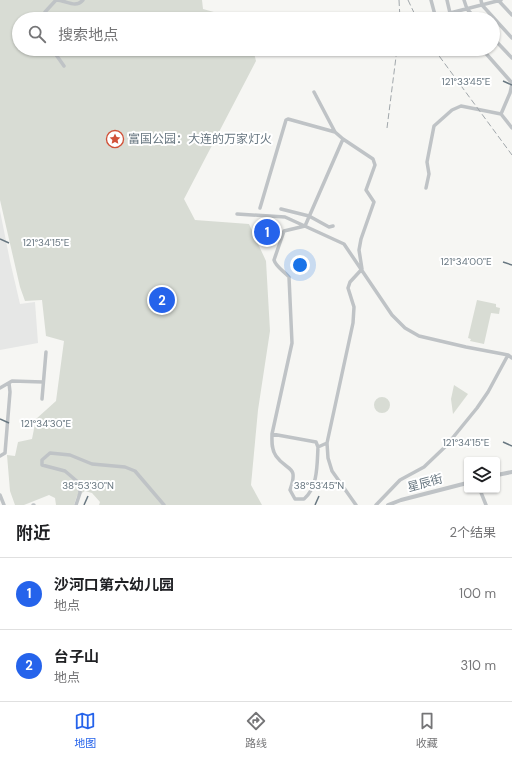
<!DOCTYPE html>
<html lang="zh">
<head>
<meta charset="utf-8">
<style>
  body { margin:0; font-family:"DM Sans","Noto Sans SC",sans-serif; background:#f2f2f2; color:#202124 }
  .controls { position:absolute; right:12px; bottom:12px; display:grid; overflow:hidden; border-radius:4px; box-shadow:0 1px 3px #0004 }
  .controls button { width:36px; height:36px; display:grid; place-items:center; padding:0; border:0; border-bottom:1px solid #e0e0e0; background:#fff; color:#202124; font:20px sans-serif }
  .you { position:absolute; left:300px; top:265px; width:14px; height:14px; margin:-10px; border:3px solid #fff; border-radius:50%; background:#1a73e8; box-shadow:0 0 0 6px #1a73e833 }
  .badge { display:grid; place-items:center; width:26px; height:26px; border-radius:50%; background:#2563eb; color:#fff; font-size:13px; font-weight:700 }
  .pin { position:absolute; translate:-50% -50%; border:2px solid #fff; box-shadow:0 1px 4px #0006 }
  .list { margin:0; padding:0; list-style:none }
  h2 { display:flex; justify-content:space-between; align-items:center; height:52px; margin:0; padding:0 16px; font-size:17px }
  h2 small { font-size:13px; font-weight:400; color:#757577 }
  .list li { display:grid; grid-template-columns:26px 1fr auto; gap:12px; align-items:center; box-sizing:border-box; height:72px; padding:0 16px; border-top:1px solid #e0e0e0 }
  .list b { display:block; font-size:15px; white-space:nowrap }
  .list p { margin:0; font-size:13px; white-space:nowrap; color:#757577 }
  .list em { font-size:13px; font-style:normal; color:#757577 }
  .icon { flex:none; width:22px; height:22px; fill:none; stroke:currentColor; stroke-width:2; stroke-linecap:round; stroke-linejoin:round }
  .map { position:relative; flex:none; width:512px; height:505px; overflow:hidden }
  .search { position:absolute; background:#fff; box-shadow:0 1px 3px #0004; left:12px; right:12px; top:12px; height:44px; display:flex; align-items:center; gap:10px; box-sizing:border-box; padding:0 14px; border-radius:22px; color:#757577; font-size:15px }
  .sheet { height:196px; background:#fff }
  nav { display:flex; justify-content:space-around; align-items:center; box-sizing:border-box; height:56px; border-top:1px solid #e0e0e0; background:#fff; font-size:11px; color:#757577 }
  nav a { display:grid; justify-items:center; gap:2px }
  nav .on { color:#2563eb }
  .map>svg:first-child { display:block }
  .built { fill:#e6e7e6 }
  .green { fill:#d8dcd4 }
  .lines { fill:none; stroke-linecap:round; stroke-linejoin:round }
  .minor { stroke:#bfc3c6; stroke-width:3.5 }
  .tertiary { stroke:#bfc3c6; stroke-width:4 }
  .rail { stroke:#a1a7ab; stroke-width:1; stroke-dasharray:6 3; stroke-linecap:butt }
  .ticks { fill:none; stroke:#687781; stroke-width:1.5 }
  .labels { text-anchor:middle; dominant-baseline:central; stroke-width:4; stroke-linejoin:round; paint-order:stroke }
  .poi-label { font-size:12px; fill:#687781; stroke:#fff; text-anchor:start }
  .street-label { font-size:12px; fill:#687781; stroke:#fff }
  .ticks-label { font-size:10px; text-anchor:middle; fill:#687781; stroke:#fff; stroke-width:4; stroke-linejoin:round; paint-order:stroke }
</style>
</head>
<body>
<div class="map">
<svg width="512" height="505" viewBox="0 0 512 505">
  <rect width="100%" height="100%" fill="#f6f6f3"/>
  <!-- built -->
  <path class="built" d="M0 211 10 261 20 304 35 302 38 343 0 350Z"/>
  <!-- green -->
  <path class="green" d="M0 0H202L203 9 239 19H19V49H253L256 61 184 199 195 220 249 224 266 261 270 331 258 410 251 485 262 505H99L100 502 92 493 85 491 77 496 74 505H56L55 498 49 495 24 505H15L10 491 7 455 15 456 18 442 32 439 36 419 56 401 64 341 46 336 42 300 25 301 20 287 0 200Z
    M477 300 496 304V307L500 308 499 314 491 313 484 344 470 341 471 339 468 338Z
    M454 385 468 394 453 414 451 399Z
    M374 405a8 8 0 1 1 16 0a8 8 0 1 1-16 0Z"/>
  <g class="lines">
    <!-- minor -->
    <path class="minor" d="M56 0C66 0 75 9 83 0
      M431 0 435 15 450 13 501 0
      M447 0 450 13 455 19
      M464 0 467 9 476 19
      M481 0 482 5 512 38
      M498 0 512 15
      M43 19 45 12 56 0
      M493 38 512 58
      M52 49 64 66
      M482 49 512 83
      M314 92 335 132 343 139 373 159 375 165 366 190 374 202 361 239 359 250 362 269 350 282 348 288 354 307 353 323 327 443 328 458 332 471 356 505
      M501 114 510 93 512 84
      M501 114 512 128
      M426 188 429 174 427 162 434 126 452 110 461 106 501 114
      M260 208 286 120 288 119 335 132
      M281 209 309 216 329 227 333 226
      M237 214 285 217 344 244 392 315 405 328 419 336 466 347 503 354 508 355 512 358
      M0 388 12 381 43 382
      M42 399 46 352
      M272 434 316 442 318 447
      M327 443 318 447C317 465 318 487 304 499H295L290 490C299 464 287 472 276 456 271 449 272 441 272 434L292 343 289 277C284 271 276 267 274 260L284 231 305 226 343 139
      M0 456 5 453 10 392 9 383
      M480 490 486 505
      M0 495 4 505
      M33 505H34
      M76 505 80 493 79 483 65 471 42 465V460L50 453 70 455 92 464 125 467 135 471 164 505
      M376 505 400 480 424 467 446 446 477 408 488 392 508 355"/>
    <!-- tertiary -->
    <path class="tertiary" d="M497 475 512 472
      M388 505 401 500 467 483"/>
    <!-- rail -->
    <path class="rail" d="M399 0 400 19
      M408 0 417 19
      M434 49 512 155
      M387 128 397 49"/>
  </g>
  <!-- ticks -->
  <path class="ticks" d="M503 81 512 85M0 239 9 243M503 262 512 265M0 419 9 423M503 442 512 446M84 505 88 496M315 505 319 496"/>
  <!-- icons -->
  <defs>
    <g id="sight-ring" transform="scale(0.9)"><circle r="9.5" fill="#fff" stroke="#d15138" stroke-width="1.5"/><path d="M0-6L1.8-2.2L6-1.7L2.9 1.2L3.7 5.4L0 3.3L-3.7 5.4L-2.9 1.2L-6-1.7L-1.8-2.2Z" fill="#d15138"/></g>
  </defs>
  <g fill-rule="evenodd">
    <use href="#sight-ring" x="115" y="139"/>
  </g>
  <g class="labels">
    <!-- poi labels -->
    <g class="poi-label">
      <text x="128" y="139">富国公园：大连的万家灯火</text>
    </g>
    <!-- street labels -->
    <g class="street-label">
      <text transform="translate(425 483) rotate(-15)">星辰街</text>
    </g>
  </g>
  <g class="ticks-label">
    <text x="466" y="85">121°33'45"E</text>
    <text x="46" y="246">121°34'15"E</text>
    <text x="466" y="265">121°34'00"E</text>
    <text x="46" y="427">121°34'30"E</text>
    <text x="466" y="446">121°34'15"E</text>
    <text x="88" y="489">38°53'30"N</text>
    <text x="319" y="489">38°53'45"N</text>
  </g>
</svg>
<div class="controls">
<button><svg class="icon" aria-label="layers" viewBox="0 0 24 24"><path d="M12 4l9 5-9 5-9-5zM3 14l9 5 9-5"/></svg></button>
</div>
<div class="you"></div>
<div class="pin badge" style="left:267px;top:232px">1</div>
<div class="pin badge" style="left:162px;top:300px">2</div>
<div class="search"><svg class="icon" aria-label="search" viewBox="0 0 24 24"><circle cx="10" cy="10" r="6"/><path d="M15 15l6 6"/></svg>搜索地点</div>
</div>
<section class="sheet">
<h2>附近<small>2个结果</small></h2>
<ul class="list">
<li><span class="badge">1</span><div><b>沙河口第六幼儿园</b><p>地点</p></div><em>100 m</em></li>
<li><span class="badge">2</span><div><b>台子山</b><p>地点</p></div><em>310 m</em></li>
</ul>
</section>
<nav>
<a class="on"><svg class="icon" aria-label="map" viewBox="0 0 24 24"><path d="M3 6l6-2 6 2 6-2v14l-6 2-6-2-6 2zM9 4v14M15 6v14"/></svg>地图</a>
<a><svg class="icon" aria-label="directions" viewBox="0 0 24 24"><path d="M12 3l9 9-9 9-9-9zM9 14v-3h6M13 9l2 2-2 2"/></svg>路线</a>
<a><svg class="icon" aria-label="saved" viewBox="0 0 24 24"><path d="M7 4h10v16l-5-4-5 4z"/></svg>收藏</a>
</nav>
</body>
</html>
